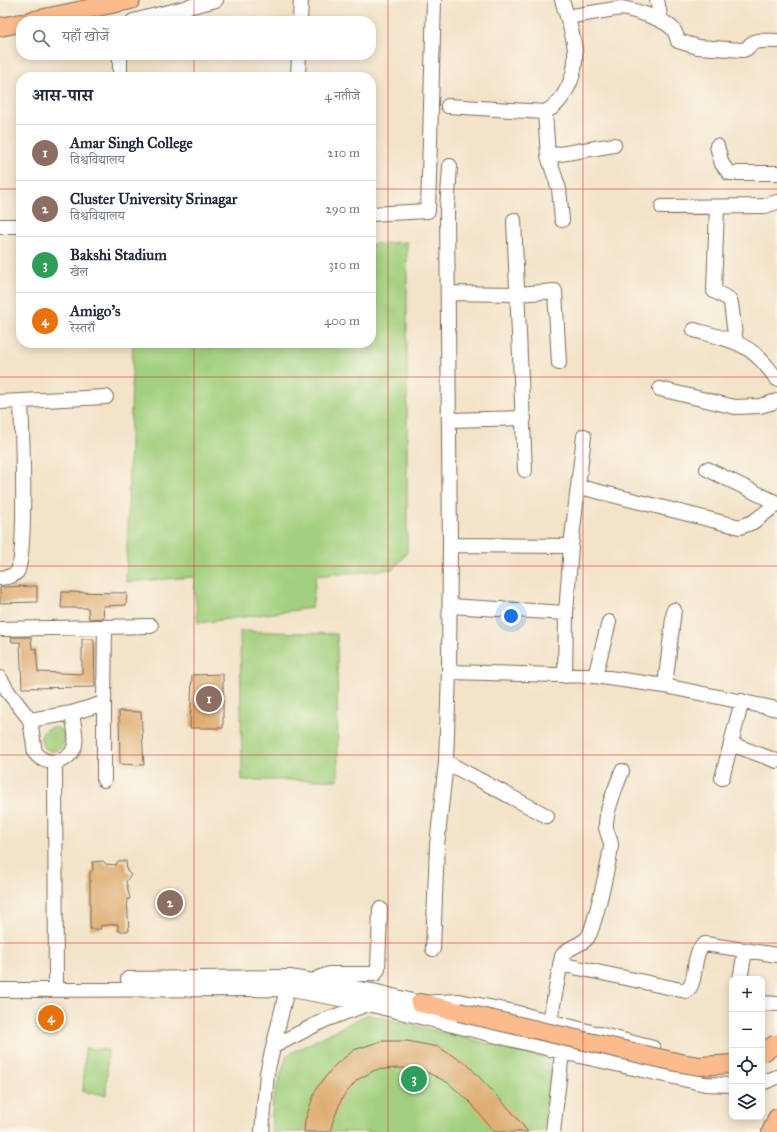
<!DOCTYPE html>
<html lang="hi">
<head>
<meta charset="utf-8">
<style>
  body { margin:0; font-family:"IM FELL Great Primer","Noto Serif Devanagari",serif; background:#f2f2f3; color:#1f2937 }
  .controls { position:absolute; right:12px; bottom:12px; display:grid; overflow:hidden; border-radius:8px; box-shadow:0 2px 10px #0003 }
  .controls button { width:36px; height:36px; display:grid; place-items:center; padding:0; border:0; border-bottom:1px solid #e0e1e3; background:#fff; color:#1f2937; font:20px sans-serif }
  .you { position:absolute; left:511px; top:616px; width:14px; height:14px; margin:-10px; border:3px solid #fff; border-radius:50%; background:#1a73e8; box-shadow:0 0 0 6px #1a73e833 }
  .badge { display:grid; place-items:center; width:26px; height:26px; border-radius:50%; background:#d1495b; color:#fff; font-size:13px; font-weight:700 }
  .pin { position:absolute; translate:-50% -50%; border:2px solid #fff; box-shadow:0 1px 4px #0006 }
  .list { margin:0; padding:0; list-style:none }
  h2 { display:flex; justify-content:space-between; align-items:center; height:52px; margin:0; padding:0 16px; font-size:17px }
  h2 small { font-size:13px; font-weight:400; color:#747a83 }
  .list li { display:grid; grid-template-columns:26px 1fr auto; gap:12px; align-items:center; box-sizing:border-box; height:56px; padding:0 16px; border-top:1px solid #e0e1e3 }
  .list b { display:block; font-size:15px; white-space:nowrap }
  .list p { margin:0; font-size:13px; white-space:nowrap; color:#747a83 }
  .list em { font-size:13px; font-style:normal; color:#747a83 }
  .icon { flex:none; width:22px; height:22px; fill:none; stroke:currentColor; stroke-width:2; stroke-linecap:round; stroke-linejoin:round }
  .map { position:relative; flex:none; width:777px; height:1132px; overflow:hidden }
  .search { position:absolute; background:#fff; box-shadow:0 2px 10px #0003; left:16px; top:16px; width:360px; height:44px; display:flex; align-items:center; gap:10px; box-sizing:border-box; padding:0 14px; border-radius:16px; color:#747a83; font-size:15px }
  .panel { position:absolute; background:#fff; box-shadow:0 2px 10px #0003; left:16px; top:72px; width:360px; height:276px; border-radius:16px }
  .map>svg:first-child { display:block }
  .green { fill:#a3d07e; stroke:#6f7d4e }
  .building { fill:#dfae73 }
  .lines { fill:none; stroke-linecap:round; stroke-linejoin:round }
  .minor-casing { stroke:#7b6b5a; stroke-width:16 }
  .major-casing { stroke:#7b6b5a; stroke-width:20 }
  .minor { stroke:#fff; stroke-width:14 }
  .major { stroke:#fbbb8d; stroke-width:18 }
  .major-bridge-casing { stroke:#7b6b5a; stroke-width:20; stroke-linecap:butt }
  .major-bridge { stroke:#fbbb8d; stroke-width:18 }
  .grid { fill:none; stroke:#d62828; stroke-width:1; stroke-opacity:0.55 }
</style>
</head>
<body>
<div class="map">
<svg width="777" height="1132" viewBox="0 0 777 1132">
  <rect width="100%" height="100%" fill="#fbf7ec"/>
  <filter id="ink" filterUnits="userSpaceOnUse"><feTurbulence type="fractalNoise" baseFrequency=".025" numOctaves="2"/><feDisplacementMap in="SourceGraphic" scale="8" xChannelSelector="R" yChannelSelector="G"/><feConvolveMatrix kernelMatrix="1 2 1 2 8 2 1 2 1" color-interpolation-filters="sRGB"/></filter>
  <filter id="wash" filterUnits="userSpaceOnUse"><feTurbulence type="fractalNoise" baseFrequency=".012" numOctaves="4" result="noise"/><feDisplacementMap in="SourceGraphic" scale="16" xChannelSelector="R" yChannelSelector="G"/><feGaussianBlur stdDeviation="0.9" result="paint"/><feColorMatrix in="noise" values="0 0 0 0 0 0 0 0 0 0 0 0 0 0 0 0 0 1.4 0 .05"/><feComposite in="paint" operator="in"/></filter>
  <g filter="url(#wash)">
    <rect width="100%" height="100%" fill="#f3e3c8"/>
    <!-- green -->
    <path class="green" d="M407 242V552L394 569 316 576 312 608 198 623 193 577 126 582 133 343H371V244Z
      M240 631 337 634 338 780H242Z
      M41 739a12 12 0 1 1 24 0a12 12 0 1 1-24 0Z
      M368 1014 551 1059 543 1132H271L273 1099 287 1055Z
      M85 1048 108 1050 106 1095 83 1092Z"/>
    <g id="blocks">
      <!-- building -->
      <path class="building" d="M37 586V602L0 603V587Z
        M62 592 127 593 126 605 103 606 104 618 89 619 88 608H61Z
        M11 637H31L32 649 36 648 38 672 82 674V639H94L95 687 22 688 20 642H12Z
        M223 674V728H190L192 675Z
        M119 711 141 712 144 765 120 764Z
        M103 861 106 864 116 865 118 861H126L127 871 131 875 126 881 130 899H127L129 931H118V924L100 926 101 929H90V872L93 870 92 862Z
        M381 1041H407L438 1047 467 1064 512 1112 528 1132H494L470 1102 447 1082 420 1069 397 1068 375 1070 357 1080 342 1098 332 1124 331 1132H304L305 1120 316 1089 335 1065 354 1050Z"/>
    </g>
  </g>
  <g filter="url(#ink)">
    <use href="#blocks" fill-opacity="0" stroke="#7b6b5a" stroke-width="1"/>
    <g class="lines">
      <!-- minor casing -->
      <g class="minor-casing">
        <path id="minor" d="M657 0 661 21
          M567 17 621 8C634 10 661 18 671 27 674 30 677 36 678 41L698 47 743 50C748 49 748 47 751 44 758 39 769 41 777 41
          M133 21 216 0
          M300 21 301 0
          M120 77V55
          M298 77 299 55
          M448 106 545 112 548 156 559 189 562 220
          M545 112C555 107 560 101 566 91 584 59 572 33 562 0
          M717 146 722 164 729 173H777
          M548 156 614 145
          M662 207 765 206 777 202
          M717 207 714 291 729 299 731 303 736 343
          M371 214 428 211 434 0
          M514 220 525 470
          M0 226H21
          M448 293 518 294 555 291 559 363
          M694 330C716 336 743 341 759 358 766 364 771 372 777 379
          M660 389 735 407 760 406 777 401
          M0 402 106 397
          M449 420 524 418
          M707 469 777 503
          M580 487 740 527 753 522 777 504
          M450 545 571 546
          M0 578C6 577 13 577 17 572 27 558 22 426 21 401
          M450 606 566 613
          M0 629 151 626
          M449 672 595 676 665 686 777 709
          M565 676 566 613 571 546 584 436
          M595 676 609 622
          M0 678 9 693 30 720 72 713 104 703 105 627
          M665 686 674 610
          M30 720 35 753C46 767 70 764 75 745 77 735 73 723 72 713
          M731 744 777 761
          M55 762 56 989
          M446 762 547 816
          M722 778 742 701
          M104 780V703
          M433 949 437 845 446 762 449 672 450 545 447 210 450 166
          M560 964 686 991C699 984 690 953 705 944L777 955
          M318 978 329 974H375L378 969 380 909
          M128 979 290 977 377 992 420 1003 459 1001 510 1011 653 1048
          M740 979 745 951
          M0 990 286 989 368 1004 562 1052 705 1084 732 1085
          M762 1003 777 1004
          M550 1021 562 956C568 946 581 946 588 937 594 928 611 856 611 844 610 837 605 831 606 824 607 806 616 788 622 771
          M274 1046 325 1020 368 1004
          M762 1083 777 1077
          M262 1132 267 1073 289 981
          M553 1132 563 1044"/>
      </g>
      <!-- major casing -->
      <g class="major-casing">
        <path id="major" d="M30 21 131 0
          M0 27 21 23
          M420 1003 459 1012
          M771 1132 777 1118"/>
      </g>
      <!-- minor -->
      <use href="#minor" class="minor"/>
      <!-- major -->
      <use href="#major" class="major"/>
      <!-- major-bridge casing -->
      <g class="major-bridge-casing">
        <path id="major-bridge" d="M459 1012 676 1062 699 1066 732 1064
          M762 1053 777 1043"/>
      </g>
      <!-- major-bridge -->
      <use href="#major-bridge" class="major-bridge"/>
    </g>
  </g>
  <!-- grid -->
  <path class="grid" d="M194 0V21M388 0V1132M583 0V1132M194 55V77M0 189H21M371 189H777M194 343V1132M0 377H777M0 566H777M0 755H777M0 943H777"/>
</svg>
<div class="controls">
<button>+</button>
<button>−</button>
<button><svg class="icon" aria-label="locate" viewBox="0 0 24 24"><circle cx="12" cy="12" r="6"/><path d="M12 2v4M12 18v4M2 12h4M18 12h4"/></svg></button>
<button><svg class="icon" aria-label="layers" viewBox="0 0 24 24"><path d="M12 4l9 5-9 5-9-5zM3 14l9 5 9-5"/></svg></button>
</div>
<div class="you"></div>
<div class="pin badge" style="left:209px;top:699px;background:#8d6e63">1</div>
<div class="pin badge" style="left:170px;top:903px;background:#8d6e63">2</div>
<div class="pin badge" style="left:414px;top:1079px;background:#2e9e5b">3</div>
<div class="pin badge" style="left:51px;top:1018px;background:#e8710a">4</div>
<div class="search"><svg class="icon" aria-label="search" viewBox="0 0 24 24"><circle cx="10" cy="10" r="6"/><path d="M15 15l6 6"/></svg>यहाँ खोजें</div>
<section class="panel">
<h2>आस-पास<small>4 नतीजे</small></h2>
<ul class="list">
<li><span class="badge" style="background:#8d6e63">1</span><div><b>Amar Singh College</b><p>विश्वविद्यालय</p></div><em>210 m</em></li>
<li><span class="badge" style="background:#8d6e63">2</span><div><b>Cluster University Srinagar</b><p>विश्वविद्यालय</p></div><em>290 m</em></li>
<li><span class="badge" style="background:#2e9e5b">3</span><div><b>Bakshi Stadium</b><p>खेल</p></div><em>310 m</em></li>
<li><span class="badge" style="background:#e8710a">4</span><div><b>Amigo's</b><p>रेस्तराँ</p></div><em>400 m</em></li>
</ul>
</section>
</div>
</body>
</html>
